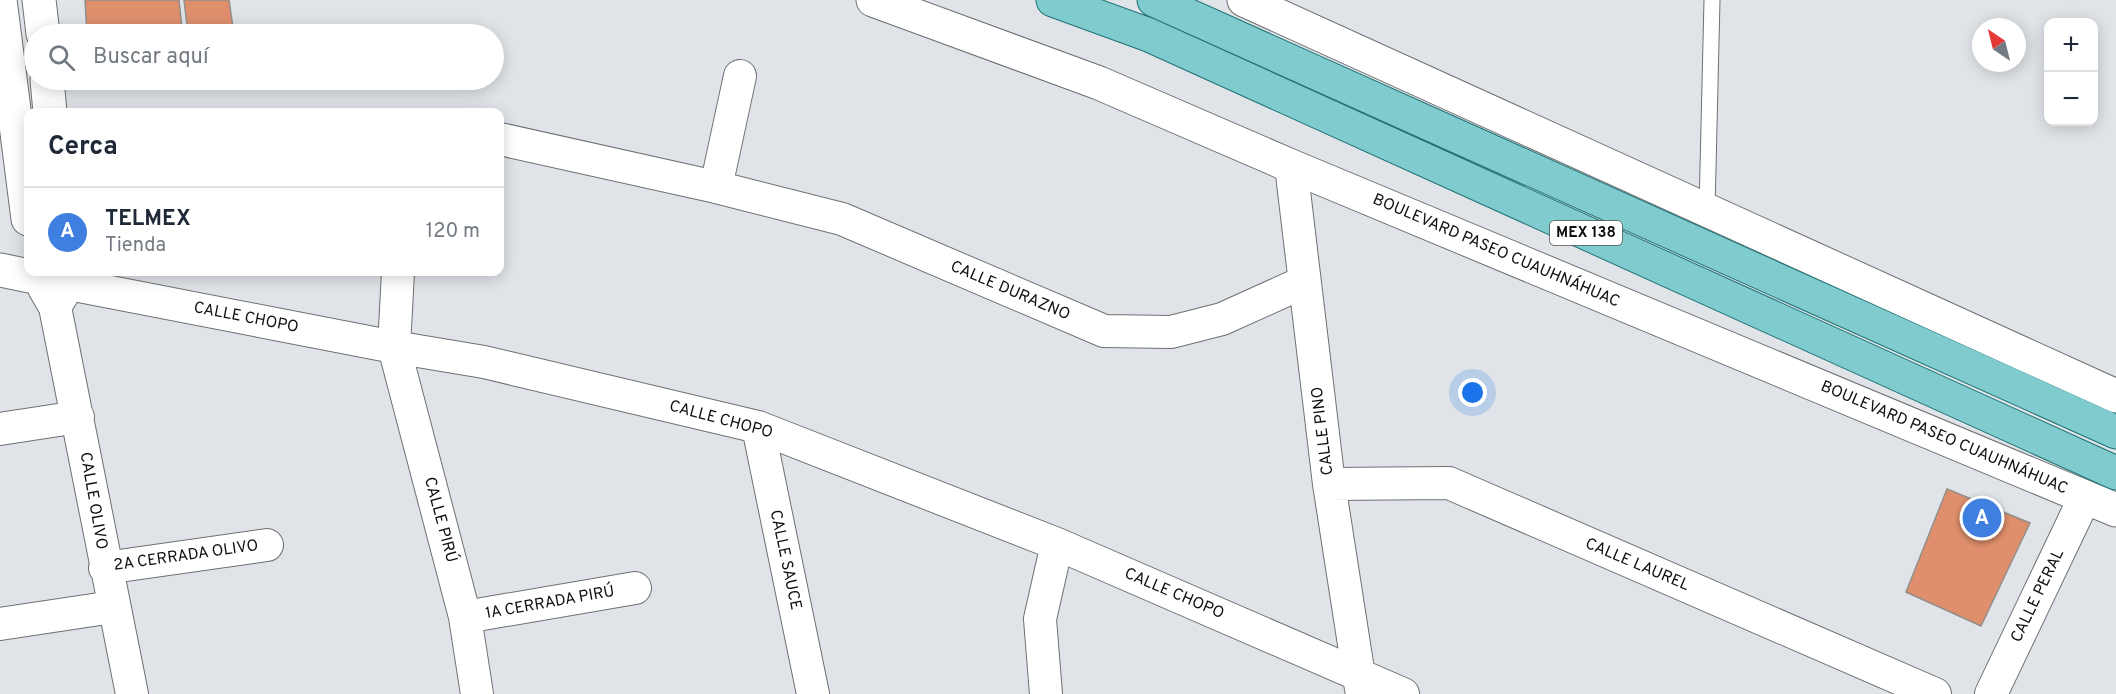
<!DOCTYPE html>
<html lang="es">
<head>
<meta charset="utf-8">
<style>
  body { margin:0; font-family:Overpass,sans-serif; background:#f6f6f7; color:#1f2937 }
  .controls { position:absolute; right:18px; top:18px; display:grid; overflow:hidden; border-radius:12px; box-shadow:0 3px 15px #0003 }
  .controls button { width:54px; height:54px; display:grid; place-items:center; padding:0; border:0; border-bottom:2px solid #e0e1e3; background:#fff; color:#1f2937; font:30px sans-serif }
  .compass { position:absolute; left:1972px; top:18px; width:54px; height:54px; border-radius:50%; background:#fff; box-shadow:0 3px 15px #0003; rotate:325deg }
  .you { position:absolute; left:1473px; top:393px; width:21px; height:21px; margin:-15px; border:4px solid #fff; border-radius:50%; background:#1a73e8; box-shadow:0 0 0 9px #1a73e833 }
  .badge { display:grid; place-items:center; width:39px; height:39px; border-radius:50%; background:#d93025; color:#fff; font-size:20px; font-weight:700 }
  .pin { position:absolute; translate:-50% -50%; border:3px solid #fff; box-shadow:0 2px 6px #0006 }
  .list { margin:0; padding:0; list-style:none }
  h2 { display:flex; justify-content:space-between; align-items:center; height:78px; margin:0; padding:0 24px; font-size:26px }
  h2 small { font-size:20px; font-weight:400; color:#747a83 }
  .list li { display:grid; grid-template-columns:39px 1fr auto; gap:18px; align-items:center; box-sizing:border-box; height:90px; padding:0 24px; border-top:2px solid #e0e1e3 }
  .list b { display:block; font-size:22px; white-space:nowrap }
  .list p { margin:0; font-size:20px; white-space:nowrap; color:#747a83 }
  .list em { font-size:20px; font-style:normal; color:#747a83 }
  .icon { flex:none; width:33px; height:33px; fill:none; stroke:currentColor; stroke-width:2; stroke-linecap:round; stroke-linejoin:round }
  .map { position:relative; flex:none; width:2116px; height:694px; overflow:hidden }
  .search { position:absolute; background:#fff; box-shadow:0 3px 15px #0003; left:24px; top:24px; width:480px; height:66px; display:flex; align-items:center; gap:15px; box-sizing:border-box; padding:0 21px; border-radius:33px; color:#747a83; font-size:22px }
  .panel { position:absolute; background:#fff; box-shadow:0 3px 15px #0003; left:24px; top:108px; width:480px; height:168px; border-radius:12px }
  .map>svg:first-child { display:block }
  .building { fill:#df8f6c; stroke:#928e8c; stroke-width:1.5 }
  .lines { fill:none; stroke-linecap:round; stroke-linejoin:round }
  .service-casing { stroke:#6d7073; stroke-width:17 }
  .minor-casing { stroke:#6d7073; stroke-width:34 }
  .tertiary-casing { stroke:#6d7073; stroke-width:35 }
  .primary-casing { stroke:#1f7375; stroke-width:35 }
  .service { stroke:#fff; stroke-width:15 }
  .minor { stroke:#fff; stroke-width:32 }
  .tertiary { stroke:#fff; stroke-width:33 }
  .primary { stroke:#7fcbcd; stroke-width:33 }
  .labels { text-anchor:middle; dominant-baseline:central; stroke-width:4.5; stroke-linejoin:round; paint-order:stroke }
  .shield { fill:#fff; stroke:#565758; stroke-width:1.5 }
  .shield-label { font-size:15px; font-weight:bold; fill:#0d0f10 }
  .street-label { font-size:16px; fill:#0d0f10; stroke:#fff }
</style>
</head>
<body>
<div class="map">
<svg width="2116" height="694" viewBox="0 0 2116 694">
  <rect width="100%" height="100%" fill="#e0e4e8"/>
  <!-- building -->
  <path class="building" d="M85 0H179L182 28 144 34H87Z
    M184 0H229L234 34H188Z
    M1947 489 2030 523 1981 626 1906 592Z"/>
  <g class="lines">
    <!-- service casing -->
    <g class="service-casing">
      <path id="service" d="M1707 210 1712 0"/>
    </g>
    <!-- minor casing -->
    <g class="minor-casing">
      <path id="minor" d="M500 139 716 187 842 219 1104 331 1171 332 1222 319 1304 282
        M1291 166 1329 484 1361 689
        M716 187 740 76
        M398 272 394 347 465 617 477 694
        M44 288 55 307 132 694
        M55 307 69 284 394 347 484 362 758 427 1057 544 1403 694
        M758 427 813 694
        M0 429 78 417
        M1329 484 1449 483 1935 694
        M105 568 267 545
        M465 617 635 588
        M0 624 113 607
        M1046 694 1040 619 1057 544
        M1991 694 2085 497"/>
    </g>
    <!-- tertiary casing -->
    <g class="tertiary-casing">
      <path id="tertiary" d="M0 0 28 219
        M39 0 43 34
        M873 0 1099 83 1291 166 2116 510
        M1244 0 2116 396
        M47 80 50 112
        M0 270 69 284 67 272"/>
    </g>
    <!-- primary casing -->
    <g class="primary-casing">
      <path id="primary" d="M1053 0 1149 35 2116 473
        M1154 0 2116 432"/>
    </g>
    <!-- service -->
    <use href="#service" class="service"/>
    <!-- minor -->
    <use href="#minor" class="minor"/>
    <!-- tertiary -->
    <use href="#tertiary" class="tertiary"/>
    <!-- primary -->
    <use href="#primary" class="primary"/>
  </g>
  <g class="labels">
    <!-- shield labels -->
    <rect class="shield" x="1550" y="221" width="72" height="24" rx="4.5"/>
    <g class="shield-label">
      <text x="1586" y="233">MEX 138</text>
    </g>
    <!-- street labels -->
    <g class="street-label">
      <text transform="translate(1496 251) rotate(23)">BOULEVARD PASEO CUAUHNÁHUAC</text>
      <text transform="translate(1010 291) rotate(23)">CALLE DURAZNO</text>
      <text transform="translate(246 318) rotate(11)">CALLE CHOPO</text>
      <text transform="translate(721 420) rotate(15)">CALLE CHOPO</text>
      <text transform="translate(1323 431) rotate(-97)">CALLE PINO</text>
      <text transform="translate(1944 438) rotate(23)">BOULEVARD PASEO CUAUHNÁHUAC</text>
      <text transform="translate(93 501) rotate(80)">CALLE OLIVO</text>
      <text transform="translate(440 520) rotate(75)">CALLE PIRÚ</text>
      <text transform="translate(186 556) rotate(-8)">2A CERRADA OLIVO</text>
      <text transform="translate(785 560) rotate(78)">CALLE SAUCE</text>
      <text transform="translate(1637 565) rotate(23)">CALLE LAUREL</text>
      <text transform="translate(1174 594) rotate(23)">CALLE CHOPO</text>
      <text transform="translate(2038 596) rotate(-64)">CALLE PERAL</text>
      <text transform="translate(550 603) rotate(-10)">1A CERRADA PIRÚ</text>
    </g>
  </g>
</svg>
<div class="controls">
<button>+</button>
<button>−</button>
</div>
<svg class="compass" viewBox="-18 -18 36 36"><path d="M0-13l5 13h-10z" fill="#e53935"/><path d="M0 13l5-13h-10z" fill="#747a83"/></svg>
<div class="you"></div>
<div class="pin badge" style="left:1982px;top:518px;background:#3f7fe0">A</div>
<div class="search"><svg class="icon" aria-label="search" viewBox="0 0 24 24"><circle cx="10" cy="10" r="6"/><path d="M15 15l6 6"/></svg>Buscar aquí</div>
<section class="panel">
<h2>Cerca<small></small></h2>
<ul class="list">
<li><span class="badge" style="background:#3f7fe0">A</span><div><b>TELMEX</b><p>Tienda</p></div><em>120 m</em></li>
</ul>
</section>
</div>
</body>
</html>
